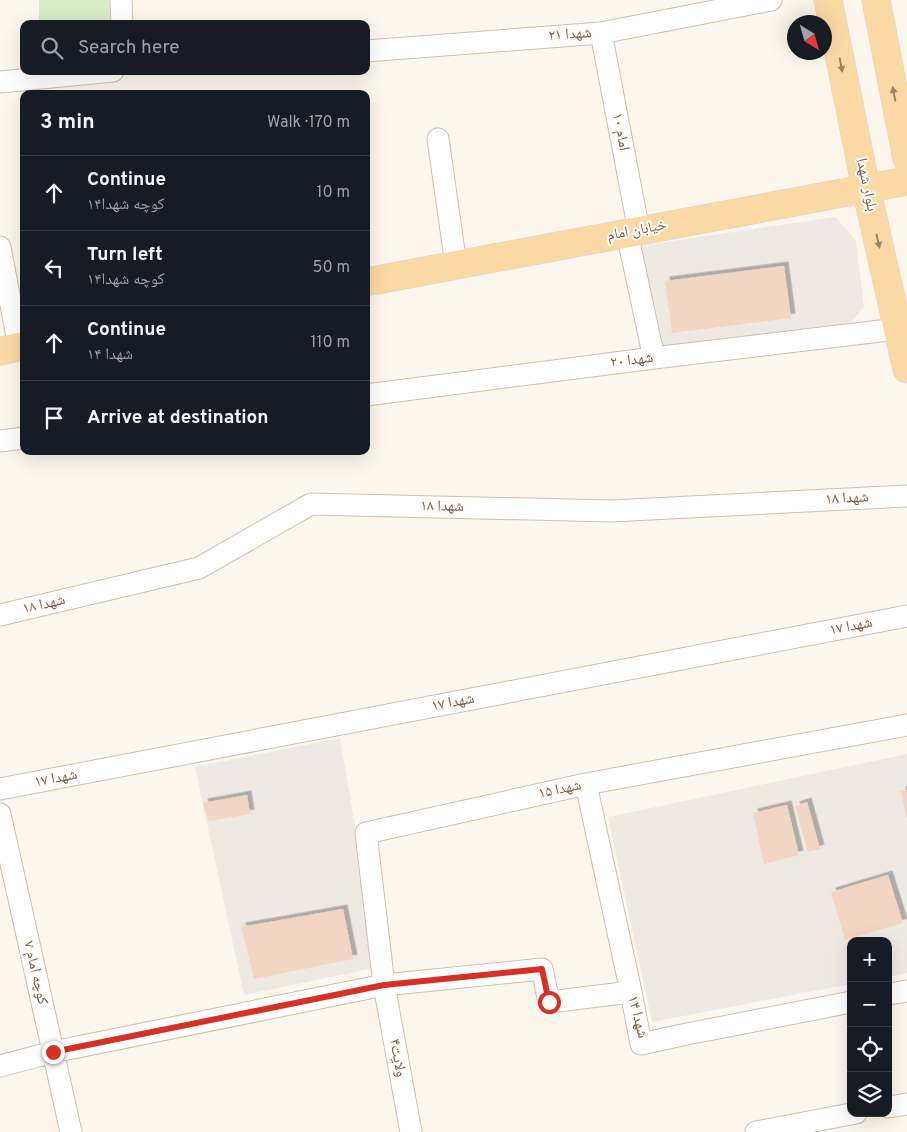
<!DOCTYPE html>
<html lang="en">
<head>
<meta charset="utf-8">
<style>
  body { margin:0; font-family:Overpass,"Noto Naskh Arabic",sans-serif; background:#20242c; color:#f1f3f6 }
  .controls { position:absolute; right:15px; bottom:15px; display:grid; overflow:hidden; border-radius:10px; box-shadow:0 5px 20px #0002 }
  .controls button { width:45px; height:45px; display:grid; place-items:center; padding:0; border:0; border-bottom:1px solid #363941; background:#171b24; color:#f1f3f6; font:25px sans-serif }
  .compass { position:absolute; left:787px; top:15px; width:45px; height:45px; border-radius:50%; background:#171b24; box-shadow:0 5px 20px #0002; rotate:143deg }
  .stop { position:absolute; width:15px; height:15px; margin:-11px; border:4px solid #d93025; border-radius:50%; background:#fff }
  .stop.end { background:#d93025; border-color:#fff; box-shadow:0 1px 5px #0008 }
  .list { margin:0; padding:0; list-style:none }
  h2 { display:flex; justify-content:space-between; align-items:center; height:65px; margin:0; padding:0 20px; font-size:21px }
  h2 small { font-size:16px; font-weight:400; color:#9ea1a6 }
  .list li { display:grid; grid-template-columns:32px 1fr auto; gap:15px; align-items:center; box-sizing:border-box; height:75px; padding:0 20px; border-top:1px solid #363941 }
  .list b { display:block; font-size:19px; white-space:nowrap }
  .list p { margin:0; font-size:16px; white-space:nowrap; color:#9ea1a6 }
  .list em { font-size:16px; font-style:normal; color:#9ea1a6 }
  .icon { flex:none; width:28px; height:28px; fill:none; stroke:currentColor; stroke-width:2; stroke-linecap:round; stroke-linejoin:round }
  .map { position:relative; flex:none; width:907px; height:1132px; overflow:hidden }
  .search { position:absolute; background:#171b24; box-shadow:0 5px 20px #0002; left:20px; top:20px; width:350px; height:55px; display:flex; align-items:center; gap:12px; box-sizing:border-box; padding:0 18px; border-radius:10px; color:#9ea1a6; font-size:19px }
  .panel { position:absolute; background:#171b24; box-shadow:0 5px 20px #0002; left:20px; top:90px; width:350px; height:365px; border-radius:10px }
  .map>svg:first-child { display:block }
  .industrial { fill:#efe9e4 }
  .green { fill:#d8ecc9 }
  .building { fill:#f3d5c3; filter:url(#shadow) }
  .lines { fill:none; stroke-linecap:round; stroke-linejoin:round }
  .minor-casing { stroke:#d1beb0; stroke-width:23 }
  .major-casing { stroke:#dad1cd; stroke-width:29 }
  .minor { stroke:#fff; stroke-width:21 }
  .major { stroke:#fbd9a5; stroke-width:28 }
  .oneway { fill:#a18267 }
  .route { stroke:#d93025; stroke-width:6 }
  .labels { text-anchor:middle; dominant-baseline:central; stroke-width:4; stroke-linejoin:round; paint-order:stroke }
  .street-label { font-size:15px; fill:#7a5c4d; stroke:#fffaf3 }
</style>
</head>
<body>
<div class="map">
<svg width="907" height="1132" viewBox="0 0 907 1132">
  <defs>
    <filter id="shadow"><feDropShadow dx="4.5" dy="-4.5" stdDeviation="0" flood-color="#0004"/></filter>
  </defs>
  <rect width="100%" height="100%" fill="#fdf6ec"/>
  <!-- industrial -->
  <path class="industrial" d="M835 217 856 241 864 307 847 327 656 350 638 246Z
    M340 738 379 967 244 995 195 767Z
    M907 754V973L888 977V941H851V984L652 1022 608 817Z"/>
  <!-- green -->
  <path class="green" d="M39 0H111L112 24H39Z"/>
  <!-- building -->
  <path class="building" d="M784 266 791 318 672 333 665 281Z
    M907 790V818H906L901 791Z
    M247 795 250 814 209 821 203 803Z
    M807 802 820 849 808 852 795 806Z
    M787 805 799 855 764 864 753 813Z
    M888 875 903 923 845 940 831 892Z
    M343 909 353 959 254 979 241 927Z"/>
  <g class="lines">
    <!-- minor casing -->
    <g class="minor-casing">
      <path id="minor" d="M121 0 122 24
        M601 33 639 231
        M366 51 601 33 771 0
        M0 82 113 71
        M438 139 456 265
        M627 233 654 358
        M0 247 19 347
        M366 395 654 358 897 329
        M0 441 24 438
        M0 615 199 568 311 504 611 511 907 496
        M586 784 631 992 641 1044 682 1035 851 1002
        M0 789 907 616
        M0 814 71 1132
        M888 994 907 991
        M0 1066 53 1052 384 985 542 969 549 1002 631 992
        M888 1107 907 1104
        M411 1132 384 985 366 833 586 784 907 725
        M756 1132 856 1113"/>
    </g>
    <!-- major casing -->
    <g class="major-casing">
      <path id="major" d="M828 0 866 188 907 369
        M876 0 907 159
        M366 282 907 181
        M0 351 24 346"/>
    </g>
    <!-- minor -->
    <use href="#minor" class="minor"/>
    <!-- major -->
    <use href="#major" class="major"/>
  </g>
  <!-- one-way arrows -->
  <defs><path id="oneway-solid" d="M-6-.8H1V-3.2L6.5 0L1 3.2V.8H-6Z" transform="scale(1.25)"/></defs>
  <g class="oneway">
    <use href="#oneway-solid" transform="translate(841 65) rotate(79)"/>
    <use href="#oneway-solid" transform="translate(894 94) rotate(-101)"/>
    <use href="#oneway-solid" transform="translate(878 241) rotate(77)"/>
  </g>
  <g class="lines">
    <!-- route -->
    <path class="route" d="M53 1052 384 985 542 969 549 1002"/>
  </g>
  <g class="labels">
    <!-- street labels -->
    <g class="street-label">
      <text transform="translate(570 35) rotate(-4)">شهدا ۲۱</text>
      <text transform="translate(620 132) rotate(79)">امام ۱۰</text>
      <text transform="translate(866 185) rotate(78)">بلوار شهدا</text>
      <text transform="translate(637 231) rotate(-11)">خیابان امام</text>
      <text transform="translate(632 361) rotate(-7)">شهدا ۲۰</text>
      <text transform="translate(847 499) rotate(-3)">شهدا ۱۸</text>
      <text transform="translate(442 507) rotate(1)">شهدا ۱۸</text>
      <text transform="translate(44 605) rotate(-13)">شهدا ۱۸</text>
      <text transform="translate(851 627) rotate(-11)">شهدا ۱۷</text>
      <text transform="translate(453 703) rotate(-11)">شهدا ۱۷</text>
      <text transform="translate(56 779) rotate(-11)">شهدا ۱۷</text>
      <text transform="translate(560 790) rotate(-12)">شهدا ۱۵</text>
      <text transform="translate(35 973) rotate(77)">کوچه امام ۷</text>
      <text transform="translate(637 1017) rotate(76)">شهدا ۱۴</text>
      <text transform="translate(397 1058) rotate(80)">ولایت۴</text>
    </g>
  </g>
</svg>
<div class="controls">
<button>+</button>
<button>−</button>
<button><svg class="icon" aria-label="locate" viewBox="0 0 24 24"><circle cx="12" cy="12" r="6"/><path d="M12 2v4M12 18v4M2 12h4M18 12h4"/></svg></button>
<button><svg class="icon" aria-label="layers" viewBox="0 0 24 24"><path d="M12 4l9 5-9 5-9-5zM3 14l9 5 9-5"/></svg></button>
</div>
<svg class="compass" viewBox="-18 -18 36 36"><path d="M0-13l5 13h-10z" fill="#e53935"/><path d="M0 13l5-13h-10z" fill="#9ea1a6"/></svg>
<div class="stop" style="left:549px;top:1002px"></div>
<div class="stop end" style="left:53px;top:1052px"></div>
<div class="search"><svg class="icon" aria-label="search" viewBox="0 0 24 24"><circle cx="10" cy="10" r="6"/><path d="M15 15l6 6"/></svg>Search here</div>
<section class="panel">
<h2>3 min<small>Walk · 170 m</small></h2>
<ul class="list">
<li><svg class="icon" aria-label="ahead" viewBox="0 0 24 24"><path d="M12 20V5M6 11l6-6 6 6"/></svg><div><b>Continue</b><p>کوچه شهدا۱۴</p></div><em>10 m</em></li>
<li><svg class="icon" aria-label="left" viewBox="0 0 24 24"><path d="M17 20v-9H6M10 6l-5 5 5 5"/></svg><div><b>Turn left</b><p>کوچه شهدا۱۴</p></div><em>50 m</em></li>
<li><svg class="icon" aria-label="ahead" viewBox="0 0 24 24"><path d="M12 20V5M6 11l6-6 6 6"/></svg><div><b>Continue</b><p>شهدا ۱۴</p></div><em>110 m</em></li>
<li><svg class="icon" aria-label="arrive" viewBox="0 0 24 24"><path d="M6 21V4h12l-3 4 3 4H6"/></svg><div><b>Arrive at destination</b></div></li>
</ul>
</section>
</div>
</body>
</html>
